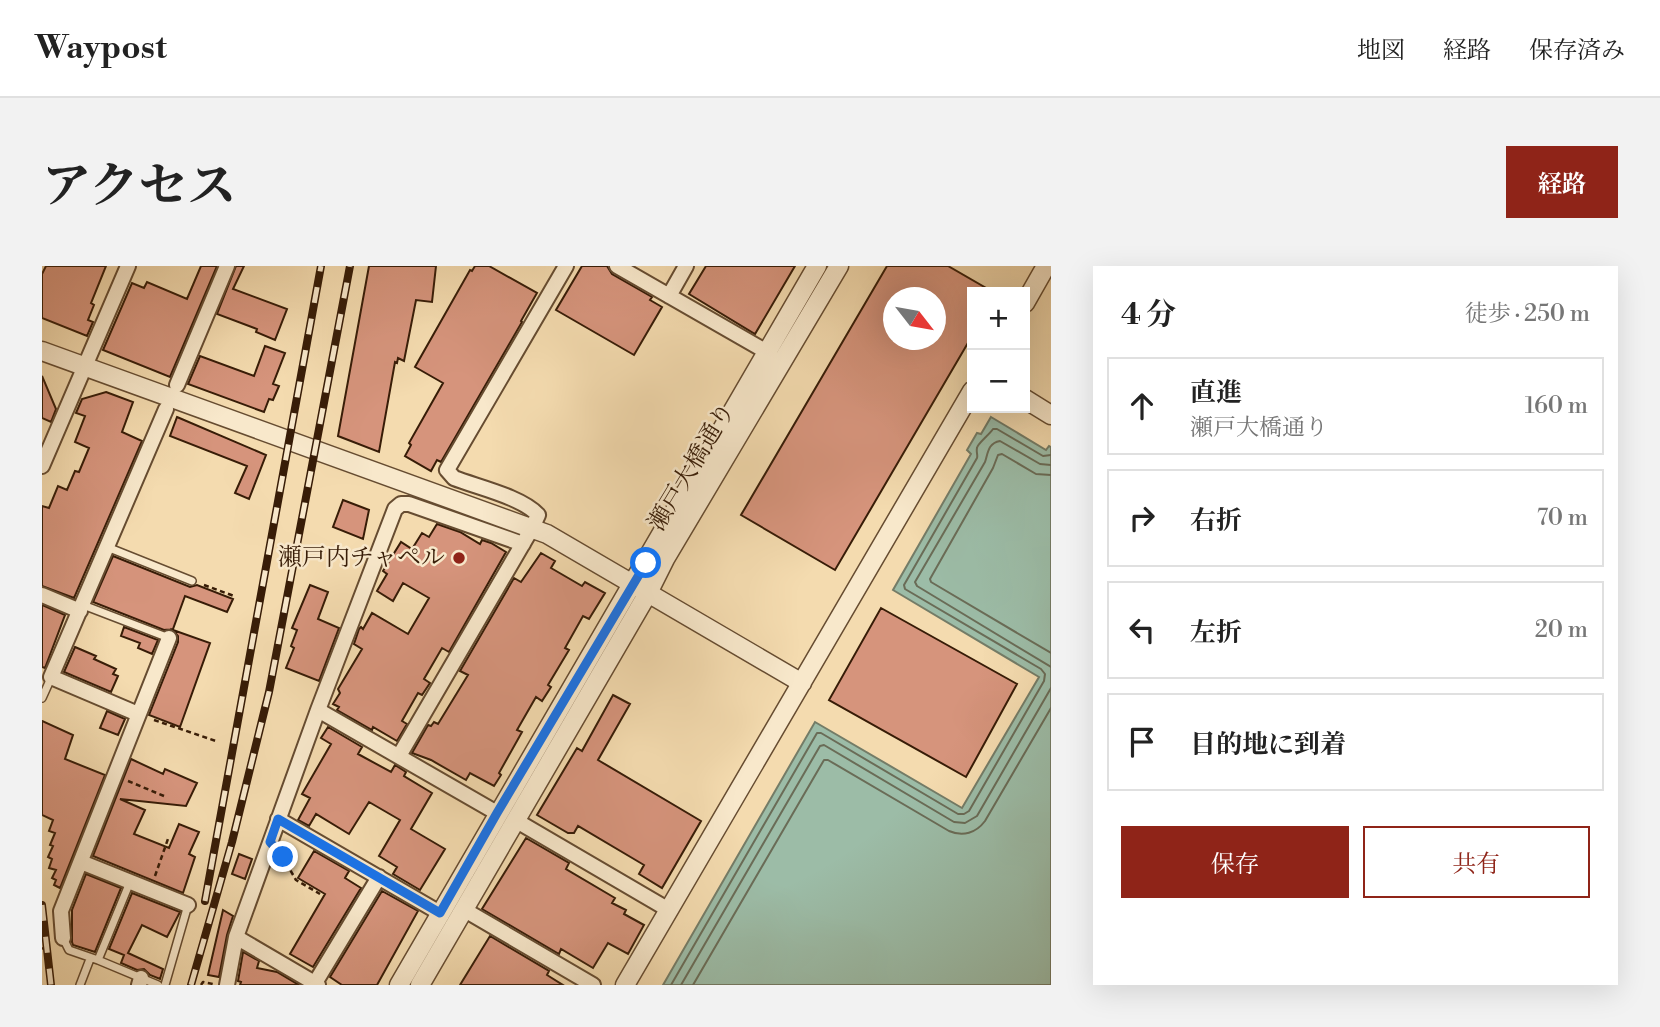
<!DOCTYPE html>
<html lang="ja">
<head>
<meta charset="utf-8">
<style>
  body { margin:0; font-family:"Libre Bodoni","Noto Serif JP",serif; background:#f2f2f2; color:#222 }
  .controls { position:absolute; right:21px; top:21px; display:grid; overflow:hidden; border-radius:0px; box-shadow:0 7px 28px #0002 }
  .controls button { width:63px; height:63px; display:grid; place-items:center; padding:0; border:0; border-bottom:2px solid #e0e0e0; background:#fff; color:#222; font:35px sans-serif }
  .compass { position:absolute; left:841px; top:21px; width:63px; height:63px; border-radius:50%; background:#fff; box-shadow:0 7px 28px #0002; rotate:121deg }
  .stop { position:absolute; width:21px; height:21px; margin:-16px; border:5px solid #1a73e8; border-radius:50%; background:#fff }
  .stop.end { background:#1a73e8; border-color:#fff; box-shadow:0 2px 7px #0008 }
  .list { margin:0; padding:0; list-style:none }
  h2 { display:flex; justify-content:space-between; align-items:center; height:91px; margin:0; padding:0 28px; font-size:30px }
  h2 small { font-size:23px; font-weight:400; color:#767676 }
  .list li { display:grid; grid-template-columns:46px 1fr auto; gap:21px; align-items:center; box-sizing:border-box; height:98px; margin:0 14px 14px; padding:0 14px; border:2px solid #e0e0e0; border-radius:0px }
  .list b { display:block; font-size:26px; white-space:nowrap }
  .list p { margin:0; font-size:23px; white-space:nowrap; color:#767676 }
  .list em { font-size:23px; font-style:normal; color:#767676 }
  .actions { display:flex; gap:14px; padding:21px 28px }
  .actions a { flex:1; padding:16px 0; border:2px solid #8f2418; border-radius:0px; text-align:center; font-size:24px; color:#8f2418 }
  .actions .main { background:#8f2418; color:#fff }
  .icon { flex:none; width:38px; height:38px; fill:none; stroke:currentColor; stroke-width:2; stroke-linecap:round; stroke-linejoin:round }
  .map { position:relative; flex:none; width:1009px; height:719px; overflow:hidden; border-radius:0px }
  header { display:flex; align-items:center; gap:42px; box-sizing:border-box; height:98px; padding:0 35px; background:#fff; border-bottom:2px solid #e0e0e0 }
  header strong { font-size:33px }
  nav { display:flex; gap:38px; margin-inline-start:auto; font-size:24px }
  .intro { display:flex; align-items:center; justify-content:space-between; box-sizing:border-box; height:168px; padding:0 42px }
  h1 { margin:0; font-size:49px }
  .button { padding:18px 32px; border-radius:0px; background:#8f2418; color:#fff; font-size:24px; font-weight:700 }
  main { display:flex; gap:42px; padding:0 42px }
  aside { flex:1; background:#fff; border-radius:0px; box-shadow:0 7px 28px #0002 }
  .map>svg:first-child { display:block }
  .water { fill:#9cbca7; stroke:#747c67; stroke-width:2 }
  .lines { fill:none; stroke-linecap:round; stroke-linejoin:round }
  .shore { stroke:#6a6c57; stroke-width:2 }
  .building { fill:#d6947c; stroke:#371c07; stroke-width:2; fill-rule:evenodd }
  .service-casing { stroke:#664c31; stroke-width:10 }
  .minor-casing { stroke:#664c31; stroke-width:18 }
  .tertiary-casing { stroke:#664c31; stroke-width:21 }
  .path { stroke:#371c07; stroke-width:2.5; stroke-dasharray:5 3.5; stroke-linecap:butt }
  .service { stroke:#f8e8cb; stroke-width:7 }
  .minor { stroke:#f8e8cb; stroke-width:14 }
  .tertiary { stroke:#f8e8cb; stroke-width:18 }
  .rail-casing { stroke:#371c07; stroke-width:8 }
  .rail { stroke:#f8e8cb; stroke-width:5; stroke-dasharray:16; stroke-linecap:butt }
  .route { stroke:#1a73e8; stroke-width:9 }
  .poi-dot { fill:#8f2418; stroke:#f8e8cb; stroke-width:2.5 }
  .labels { text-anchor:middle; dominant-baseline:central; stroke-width:5; stroke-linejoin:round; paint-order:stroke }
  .street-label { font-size:24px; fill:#371c07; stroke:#f8e8cb }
  .poi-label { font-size:24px; fill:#371c07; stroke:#f8e8cb; text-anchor:end }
</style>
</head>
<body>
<header>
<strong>Waypost</strong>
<nav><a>地図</a><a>経路</a><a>保存済み</a></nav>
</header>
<div class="intro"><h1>アクセス</h1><a class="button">経路</a></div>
<main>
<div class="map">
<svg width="1009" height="719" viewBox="0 0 1009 719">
  <rect width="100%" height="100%" fill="#f4dbaf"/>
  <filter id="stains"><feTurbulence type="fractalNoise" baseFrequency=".00286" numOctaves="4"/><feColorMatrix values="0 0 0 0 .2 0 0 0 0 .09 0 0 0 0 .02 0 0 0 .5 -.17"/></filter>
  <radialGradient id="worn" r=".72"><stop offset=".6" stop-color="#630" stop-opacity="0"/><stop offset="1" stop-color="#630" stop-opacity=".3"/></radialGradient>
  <!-- water -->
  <path class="water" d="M949 151 1004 184 1007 180 1009 181V719H621L773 456 920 542 997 411 851 324 929 188 925 184 935 167 939 168Z"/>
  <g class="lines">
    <!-- shore -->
    <path class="shore" d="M1009 199 998 198 958 175C946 177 946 187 943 196L873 316 875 320 1009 401
      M1009 209 994 208 960 188 956 189 951 202 888 313 889 316 1009 387
      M629 719 775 467H779L916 548H922L927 545 1002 415 1003 408 999 403 863 323 862 319 935 192C936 189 934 186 935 182 935 178 947 169 951 163H955L1001 190 1009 189
      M639 719 778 480 782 479 912 556 923 557 935 550 1009 422
      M651 719 782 494H786L907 565C921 571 934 567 943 555L1009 442"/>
  </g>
  <!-- building -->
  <path class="building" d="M4 0H64L49 37 52 39 46 54 51 56 45 70 0 52V8Z
    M159 0H175L128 111 61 84 90 17 102 22 105 16 145 33Z
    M194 0H202L191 23 245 43 233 74 214 66 215 63 175 48Z
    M327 0H394L390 36 374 34 362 95 356 92 355 97 353 96 337 186 296 170Z
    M433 0H447L495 27 479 55 480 56 399 196 395 194 389 205 363 190 369 179 367 177 401 117 373 101 428 4 430 5Z
    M540 0H565L570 8 610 31 608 34 620 41 592 89 514 44Z
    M664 0H753L713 68 647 28Z
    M845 0H906L951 26H930V70L793 304 699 249ZM851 32H893V74H851Z
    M223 80 243 87 231 118 237 120 231 134 227 133 222 146 146 118 158 90 212 110Z
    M0 110 14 143 9 156 0 152Z
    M64 126 91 136 80 166 100 175 32 332 0 320V240L7 242 16 220 25 224 33 205 37 206 47 182 33 176 43 150 34 147 40 133Z
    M135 151 224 189 207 233 193 227 205 200 128 170Z
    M301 234 327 244 321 273 291 261Z
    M395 258 418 266 438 278 440 274 449 277 464 286 407 386 400 382 382 413 388 417 380 429 376 427 360 455 365 458 355 475 331 461 330 464 295 444 297 441 291 438 298 427 296 423 320 383 312 378 317 363 319 361 321 363 330 347 366 368 387 332 361 317 351 335 335 325 345 308 341 305 359 276 370 283 380 267 387 271Z
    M499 287 513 295 509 302 540 320 543 316 563 327 547 353 541 350 523 382 527 384 506 419 509 421 500 435 494 431 475 464 480 466 457 507 459 509 452 520 428 507 424 514 389 494 370 487 386 459 389 460 392 456 396 458 426 409 418 405 472 312 479 316Z
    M71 290 148 321 155 319 191 333 185 346 143 330 131 363 122 364 51 336Z
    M268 319 286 326 276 353 297 362 277 415 244 402 252 382 249 380 255 364 250 362Z
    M0 339 23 349 3 402 0 401Z
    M839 342 975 418 924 511 787 434Z
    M82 361 116 374 110 388 96 382 98 377 79 370Z
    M131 364 168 377 138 461 107 449 136 376V370Z
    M33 381 54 390 52 393 74 403 71 408 76 410 69 426 22 406Z
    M571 429 588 438 556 494 659 555 620 622 597 608 602 599 536 560 532 567H526L495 549 535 482 540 485Z
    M65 445 83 453 76 469 58 462Z
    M0 455 31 469 23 493 63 509 18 622 12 619 14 614 10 612 14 604 7 602 10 593 6 591 11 580 8 579 13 567 7 565 11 554 0 549Z
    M286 461 320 481 316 488 349 506 353 499 364 506 362 510 390 527 369 563 403 583 378 624 351 608 355 601 337 590 358 554 327 536 307 568 274 548 267 560 256 554 268 532 260 528 289 478 279 472Z
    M89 493 121 508 123 503 155 517 144 540 78 533 103 544 92 568 127 582 137 558 157 566 147 588 153 591 141 627 51 590Z
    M484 572 527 597 524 603 573 632 570 637 584 644 582 648 602 659 586 688 566 677 551 702 519 683 517 688 440 643Z
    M272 585 307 605 303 612 319 622 271 701 248 688 283 628 256 612Z
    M197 588 210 593 203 613 190 608Z
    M44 608 79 622 53 686 31 679 30 676V644Z
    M340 625 376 645 335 719H300L288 711Z
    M90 627 138 646 125 671 100 659 86 687 121 703 118 713 108 709 102 703 95 704 79 697 82 689 67 683Z
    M181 644 191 650 185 669 177 711 166 709Z
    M448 670 507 705 505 709 521 719H418Z
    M201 686 217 695 215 702 235 706 257 719H198L199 716 196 715Z"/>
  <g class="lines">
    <!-- service casing -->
    <g class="service-casing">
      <path id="service" d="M65 281 150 315
        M41 339 127 372
        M0 432 9 412
        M88 616 56 694 116 719
        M21 672 27 684 56 694
        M38 719 48 693
        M123 719 146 639"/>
    </g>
    <!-- minor casing -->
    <g class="minor-casing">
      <path id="minor" d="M575 0 725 86
        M627 30 644 0
        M135 119 185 0
        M0 200 86 0
        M0 329 38 345
        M276 444 455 547
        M96 448 9 411 124 143
        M357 490 490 262 496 249C480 231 435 221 412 212L405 204 524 0
        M236 553 398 647
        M473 554 627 644
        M39 596 146 639
        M421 643 551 719
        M194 671 276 719
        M21 672 19 645 127 372
        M273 717 337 611
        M97 719 99 712
        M185 719 194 671 276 444 353 243 359 238H367L481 278"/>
    </g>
    <!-- tertiary casing -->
    <g class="tertiary-casing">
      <path id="tertiary" d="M983 37 1004 0
        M0 85 505 268 760 417
        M983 133 1009 149
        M357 719C495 479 636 240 775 0
        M378 719 606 327 623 293 797 0
        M583 719 930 125"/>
    </g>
    <!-- path -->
    <path class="path" d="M162 319 192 330
      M112 454 174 475
      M86 515 122 530
      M240 590 254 614 278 628
      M113 610 127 570
      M0 683 6 679
      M159 719 161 716 171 718"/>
    <!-- service -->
    <use href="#service" class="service"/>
    <!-- minor -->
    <use href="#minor" class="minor"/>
    <!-- tertiary -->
    <use href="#tertiary" class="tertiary"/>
    <!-- rail casing -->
    <g class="rail-casing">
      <path id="rail" d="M163 635 279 0
        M0 639 9 719
        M149 719 190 576 227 426 308 0"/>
    </g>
    <!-- rail -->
    <use href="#rail" class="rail"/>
  </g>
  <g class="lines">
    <!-- route -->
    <path class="route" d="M241 591 228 576 236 553 398 647 455 547 604 297"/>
  </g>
  <!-- markers -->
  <circle class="poi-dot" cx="417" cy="292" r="7"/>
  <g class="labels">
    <!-- street labels -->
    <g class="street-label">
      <text transform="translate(650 201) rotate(-59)">瀬戸大橋通り</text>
    </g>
    <!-- poi labels -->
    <g class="poi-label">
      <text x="403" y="292">瀬戸内チャペル</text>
    </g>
  </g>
  <rect width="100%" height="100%" filter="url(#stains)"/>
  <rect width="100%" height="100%" fill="url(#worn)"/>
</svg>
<div class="controls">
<button>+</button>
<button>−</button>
</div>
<svg class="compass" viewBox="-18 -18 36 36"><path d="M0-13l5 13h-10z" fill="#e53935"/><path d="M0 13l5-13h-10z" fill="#767676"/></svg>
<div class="stop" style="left:604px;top:297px"></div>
<div class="stop end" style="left:241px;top:591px"></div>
</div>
<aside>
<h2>4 分<small>徒歩 · 250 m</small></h2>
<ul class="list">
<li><svg class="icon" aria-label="ahead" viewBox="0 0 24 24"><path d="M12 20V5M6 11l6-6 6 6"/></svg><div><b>直進</b><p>瀬戸大橋通り</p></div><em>160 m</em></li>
<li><svg class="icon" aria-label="right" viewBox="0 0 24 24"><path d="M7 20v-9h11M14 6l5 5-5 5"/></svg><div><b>右折</b></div><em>70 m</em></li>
<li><svg class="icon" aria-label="left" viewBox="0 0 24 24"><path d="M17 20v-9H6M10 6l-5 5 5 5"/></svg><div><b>左折</b></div><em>20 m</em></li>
<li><svg class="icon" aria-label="arrive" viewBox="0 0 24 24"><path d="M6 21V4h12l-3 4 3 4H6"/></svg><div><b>目的地に到着</b></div></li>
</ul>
<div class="actions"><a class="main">保存</a><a>共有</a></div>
</aside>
</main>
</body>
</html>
